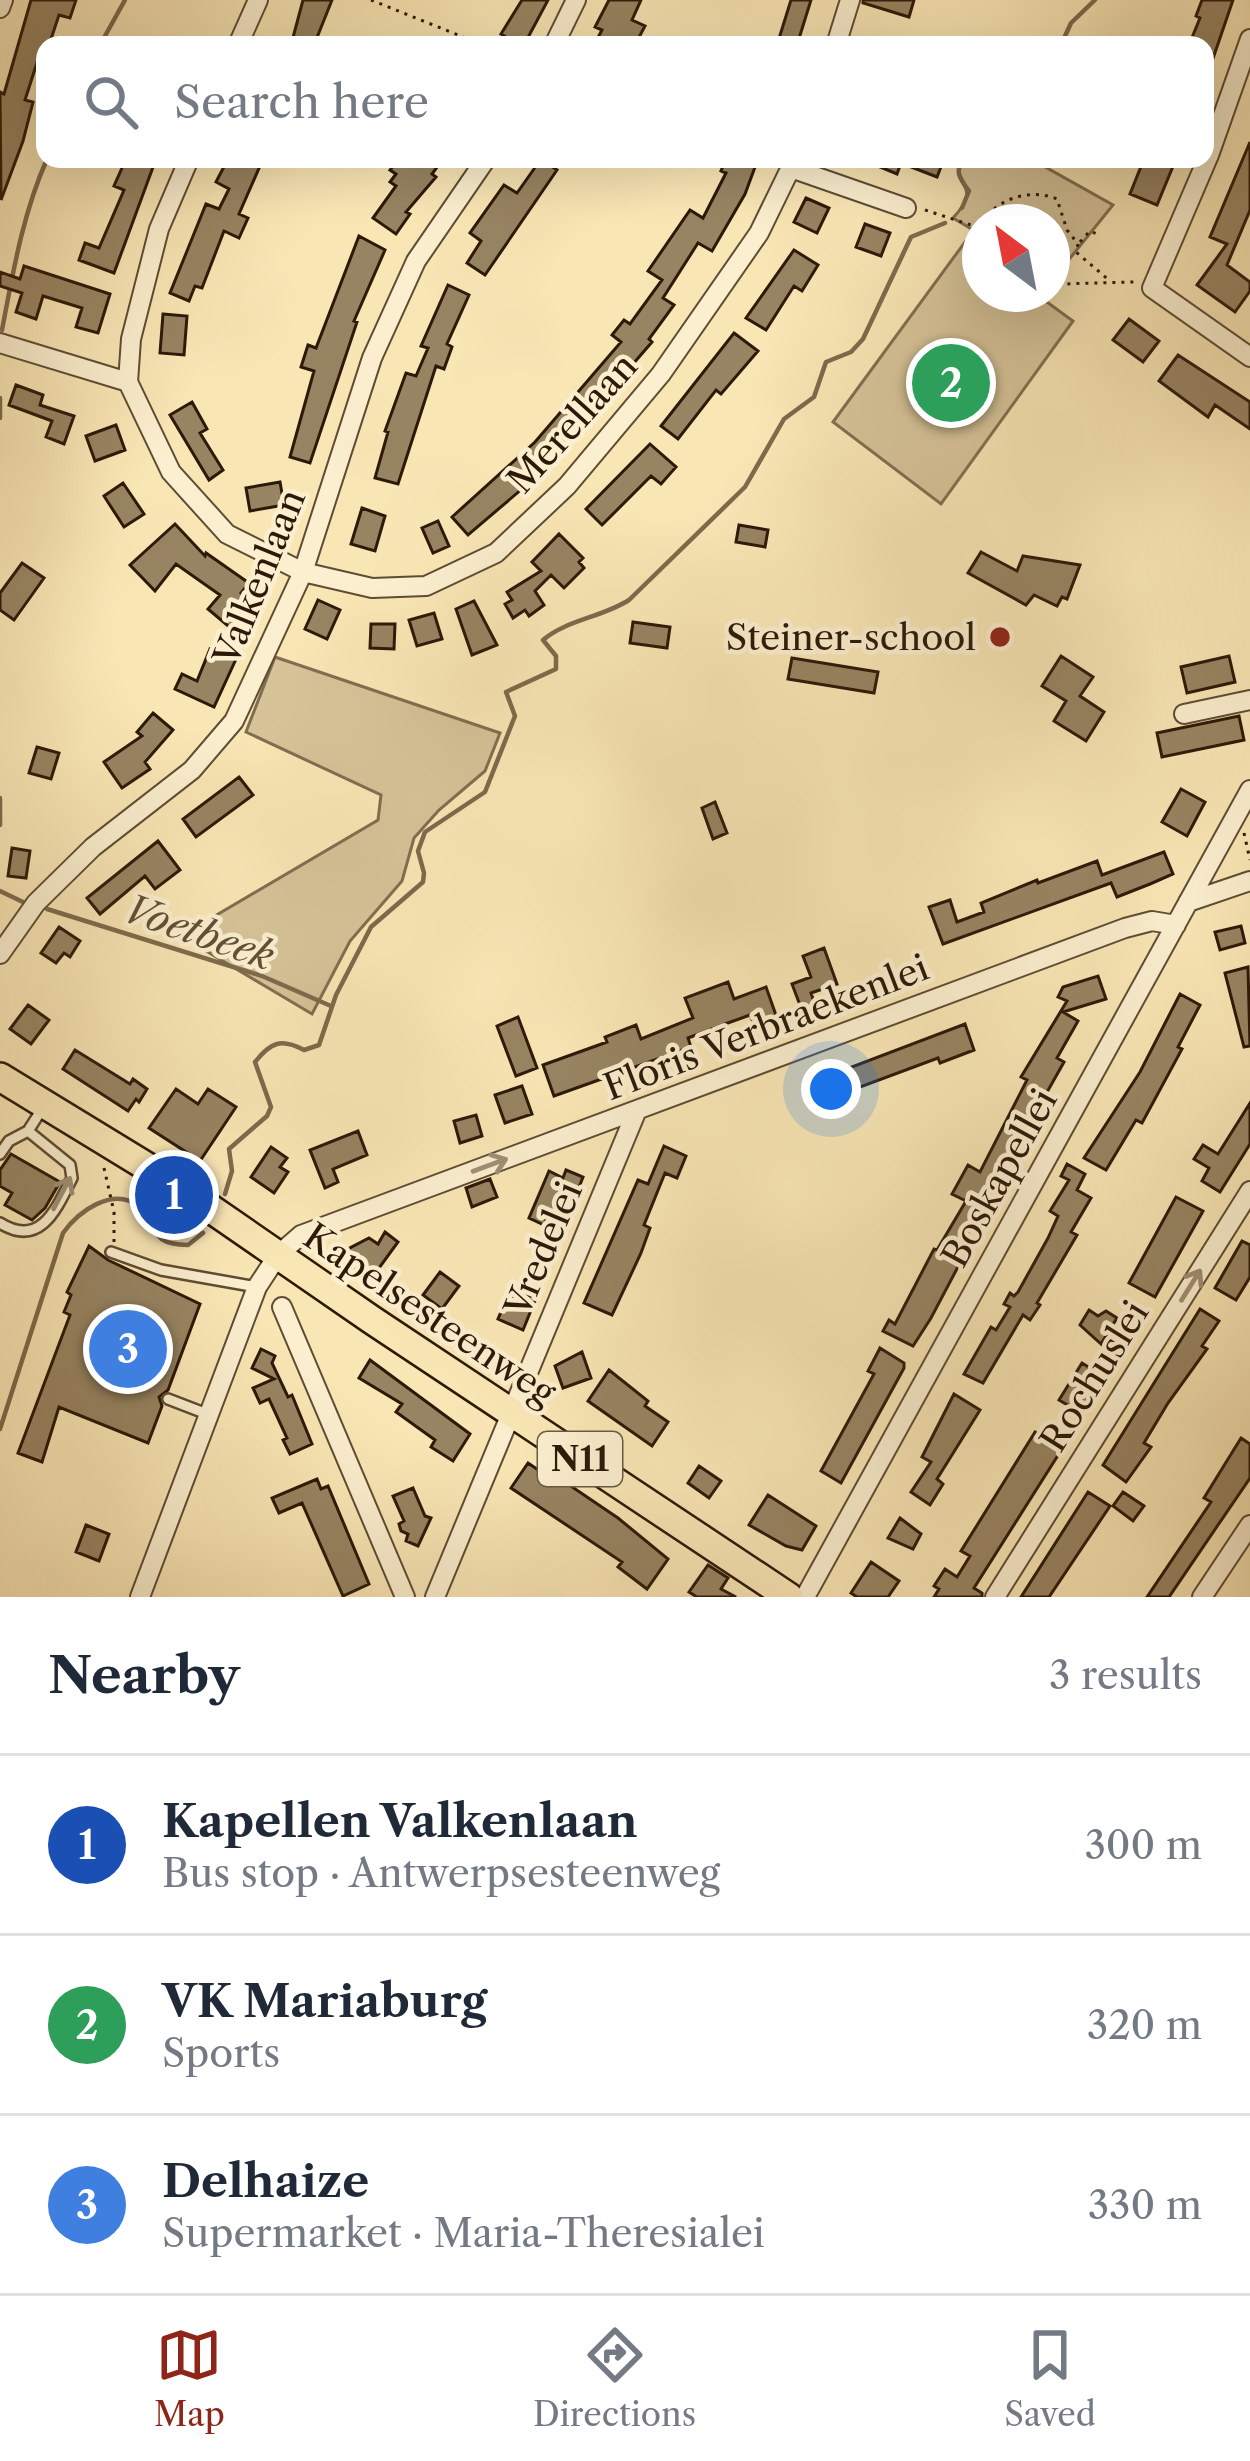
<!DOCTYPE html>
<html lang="en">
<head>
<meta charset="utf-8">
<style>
  body { margin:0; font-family:"Libre Caslon Text",serif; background:#f2f2f3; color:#1f2937 }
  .compass { position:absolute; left:962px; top:204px; width:108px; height:108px; border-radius:50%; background:#fff; box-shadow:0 12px 48px #0002; rotate:328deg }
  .you { position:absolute; left:831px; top:1089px; width:42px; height:42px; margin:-30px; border:9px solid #fff; border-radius:50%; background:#1a73e8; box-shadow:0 0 0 18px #1a73e833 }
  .badge { display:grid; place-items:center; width:78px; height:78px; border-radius:50%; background:#8f2418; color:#fff; font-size:39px; font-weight:700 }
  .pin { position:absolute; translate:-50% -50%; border:6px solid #fff; box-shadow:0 3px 12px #0006 }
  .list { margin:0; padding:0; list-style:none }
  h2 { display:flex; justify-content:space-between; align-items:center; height:156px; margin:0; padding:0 48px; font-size:51px }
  h2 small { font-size:39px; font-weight:400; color:#747a83 }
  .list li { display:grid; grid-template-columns:78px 1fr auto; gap:36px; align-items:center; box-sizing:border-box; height:180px; padding:0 48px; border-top:3px solid #e0e1e3 }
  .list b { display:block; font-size:45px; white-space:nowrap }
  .list p { margin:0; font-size:39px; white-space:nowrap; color:#747a83 }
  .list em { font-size:39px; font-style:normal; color:#747a83 }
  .icon { flex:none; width:66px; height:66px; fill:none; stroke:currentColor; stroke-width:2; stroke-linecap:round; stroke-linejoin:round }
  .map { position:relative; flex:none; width:1250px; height:1597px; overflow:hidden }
  .search { position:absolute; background:#fff; box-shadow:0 12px 48px #0002; left:36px; right:36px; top:36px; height:132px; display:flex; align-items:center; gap:30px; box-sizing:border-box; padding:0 42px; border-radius:24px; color:#747a83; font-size:45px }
  .sheet { height:696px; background:#fff }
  nav { display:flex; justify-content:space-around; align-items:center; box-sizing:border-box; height:168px; border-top:3px solid #e0e1e3; background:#fff; font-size:33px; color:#747a83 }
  nav a { display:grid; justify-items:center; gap:6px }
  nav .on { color:#8f2418 }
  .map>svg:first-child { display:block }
  .green { fill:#d6c398; stroke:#816e50; stroke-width:3 }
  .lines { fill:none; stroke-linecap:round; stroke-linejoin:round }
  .stream { stroke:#7d6a4c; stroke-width:4.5 }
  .building { fill:#978462; stroke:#2c1908; stroke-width:3 }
  .lane-casing { stroke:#5f4c33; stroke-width:14 }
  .street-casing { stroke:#5f4c33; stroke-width:22 }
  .primary-casing { stroke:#2c1908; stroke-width:32 }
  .path { stroke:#2c1908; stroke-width:3; stroke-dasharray:3 6; stroke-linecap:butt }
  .lane { stroke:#fbefcf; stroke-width:9 }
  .street { stroke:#fbefcf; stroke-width:18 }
  .primary { stroke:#f9e6b5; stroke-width:27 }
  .oneway { stroke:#9e8f75 }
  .poi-dot { fill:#8f2418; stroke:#fbefcf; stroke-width:4.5 }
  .labels { text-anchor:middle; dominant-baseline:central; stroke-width:9; stroke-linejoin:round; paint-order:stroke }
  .shield { fill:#fbefcf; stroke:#6a5944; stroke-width:3 }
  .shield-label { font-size:33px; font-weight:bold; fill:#2c1908 }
  .street-label { font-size:36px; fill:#2c1908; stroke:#fbefcf }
  .poi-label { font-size:36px; fill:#2c1908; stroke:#fbefcf; text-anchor:end }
  .water-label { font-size:39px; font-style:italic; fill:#624f36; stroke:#fbefcf }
</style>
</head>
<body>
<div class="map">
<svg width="1250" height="1597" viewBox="0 0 1250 1597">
  <rect width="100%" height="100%" fill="#f9e6b5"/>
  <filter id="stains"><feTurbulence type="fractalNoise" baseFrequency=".00167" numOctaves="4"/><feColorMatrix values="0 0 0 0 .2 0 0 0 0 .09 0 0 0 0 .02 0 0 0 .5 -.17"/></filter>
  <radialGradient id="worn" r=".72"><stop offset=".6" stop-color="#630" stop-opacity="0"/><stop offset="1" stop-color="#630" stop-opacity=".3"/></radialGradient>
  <!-- green -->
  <path class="green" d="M966 159H1031L1113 205 1054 278 1052 222H980V234L953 218C988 181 942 185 966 159Z
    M965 242 980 253V294H1036L1073 321 941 504 833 422Z
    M275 657 500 733 485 771 439 810 414 838 402 881 350 941 312 1014 181 936 378 820 381 795 246 732Z"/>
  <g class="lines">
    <!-- stream -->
    <path class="stream" d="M100 45 125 0
      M1061 45 1071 23 1095 0
      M962 208 969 191C961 180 952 169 966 159
      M2 330C13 272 23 213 47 159
      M0 398V418
      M0 798V825
      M0 891 23 902
      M47 909 262 976 331 1006
      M225 1194 232 1171 229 1149 267 1116 271 1107 255 1062C271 1042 281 1038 304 1050L319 1045 336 995 371 927 423 882 424 873 418 851 425 832 485 792 515 716 506 692 556 669V656L543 640C566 620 603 617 629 600L745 487 784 419 814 397 826 362 851 352 863 339 911 237 945 223
      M0 1429 63 1233C78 1212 112 1186 139 1206 163 1225 144 1244 188 1245L203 1233"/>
  </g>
  <!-- building -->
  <path class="building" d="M31 0H76L70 18 59 15 49 45 42 47 25 100 33 102 23 141 1 200 0 92 4 94Z
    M303 0H332L314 45H291Z
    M522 0H548L524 45H519L501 34Z
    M609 0H641L632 20 645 26 635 45H594L602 30 595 27Z
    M791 0H811L797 45H777Z
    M863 0H914L909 17 863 3Z
    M1202 0H1233L1206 79 1205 45H1189L1200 18 1196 16Z
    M1250 142V210L1227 265 1250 282V291L1235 312 1197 285 1227 244 1210 237Z
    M126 159H156L114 273 79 260 85 243 99 248 124 190 114 186Z
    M228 159H263L239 214 248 218 239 238 224 231 202 288 195 286 189 301 170 293 206 204 219 209 229 189 216 182Z
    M398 159H443L432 174 436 177 406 212 410 214 396 234 373 218 396 186 390 182 396 174 390 170Z
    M541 159 557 170 485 275 467 263 481 241 470 233 504 185 517 193Z
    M726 159H758L745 194 712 251 698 243 663 298 674 305 649 339 652 342 587 417 590 420 543 471 468 535 452 517 535 442 621 342 612 335 624 320 630 324 662 280 648 271 690 210 703 218 726 173 721 171Z
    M861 159H944L937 177 901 163 897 174Z
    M1144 159H1176L1157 205 1130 194Z
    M806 198 829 208 817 233 794 222Z
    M865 224 890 233 881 256 856 247Z
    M359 236 385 250 354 321 357 322 310 463 290 457 314 371 301 367 308 345 316 348Z
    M794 250 818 265 802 291 794 286 766 330 746 318Z
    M24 266 110 294 98 333 76 327 82 308 43 296 36 319 16 312 22 293 0 286V272L20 279Z
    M448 285 469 295 447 344 452 347 444 369 436 366 398 484 375 478 388 432 385 431 406 373 416 376 428 348 421 346Z
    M163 314 187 316 184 355 160 353Z
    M1129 319 1159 341 1143 362 1113 340Z
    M734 333 758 351 721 394 716 390 678 439 661 426Z
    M1178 355 1250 402V429L1215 405 1208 417 1159 381Z
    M16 385 43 395 40 405 74 416 64 444 46 437 52 421 9 405Z
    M192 402 207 429 200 433 223 470 209 480 170 415Z
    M116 425 125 450 95 461 86 436Z
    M650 444 676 467 661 484 651 476 602 525 586 509Z
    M280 482 284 505 250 511 246 488Z
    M123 483 144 514 124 527 104 496Z
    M362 508 385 516 375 551 351 544Z
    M438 521 449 546 433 553 422 528Z
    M175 524 205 556 206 553 249 583 241 593 251 602 240 615 245 619 234 631 208 609 220 595 176 564 155 591 130 565Z
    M739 525 768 530 765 547 736 542Z
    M559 534 583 558 579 562 584 568 564 588 551 575 535 591 544 605 529 616 525 610 513 618 505 604 512 600 507 592 541 571 532 562Z
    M981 552 1017 571 1023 556 1080 565 1067 599 1062 597 1057 606 1034 595 1026 605 968 573Z
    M22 563 44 578 14 620 0 610V593Z
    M318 600 340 610 327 639 305 629Z
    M474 601 497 645 472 655 456 609Z
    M434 613 442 639 417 646 409 620Z
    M633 622 670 627 667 648 630 643Z
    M371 624H395L394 649 370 648Z
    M210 649 236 659 214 707 175 689 182 674 197 681Z
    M1061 656 1093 677 1080 696 1104 712 1086 741 1054 721 1066 701 1042 686Z
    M1229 656 1235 682 1187 693 1181 667Z
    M792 658 878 672 874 693 788 679Z
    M153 713 173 730 145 762 150 769 122 788 104 762 142 736 137 732Z
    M1239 716 1244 740 1162 757 1157 733Z
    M37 747 59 753 51 779 29 773Z
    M239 777 253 795 196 837 183 819Z
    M1181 789 1205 802 1187 836 1162 822Z
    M715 802 727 833 713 839 702 808Z
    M158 841 180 870 155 889 145 876 100 914 87 898Z
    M12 848 30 851 26 878 8 876Z
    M1164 852 1173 874 1150 884 1117 897 1111 883 943 944 929 907 950 900 957 922 984 912 981 903 1037 880 1038 883 1097 861 1102 875Z
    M1241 926 1245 943 1220 950 1215 932Z
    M59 927 80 941 70 957 64 953 56 963 41 953Z
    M824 948 837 984 811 993 816 1008 803 1013 792 984 811 977 803 956Z
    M1248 967 1250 1046 1244 1047 1225 973Z
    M1098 976 1106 999 1063 1012 1078 1021 1057 1058 1064 1062 953 1259 960 1263 931 1318 913 1346 883 1331 889 1320 895 1324 934 1249 937 1250 966 1201 952 1194 968 1165 980 1172 1027 1080 1021 1077 1067 1001 1058 997 1063 987Z
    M728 982 734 999 766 987 777 1018 753 1022 750 1015 725 1024 688 1038 691 1047 554 1096 543 1065 607 1042 605 1037 636 1025 641 1039 693 1018 685 998Z
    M1180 994 1200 1005 1178 1047 1182 1049 1142 1123 1136 1120 1106 1170 1084 1158 1140 1072Z
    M28 1005 49 1020 31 1044 10 1029Z
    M518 1017 537 1068 516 1076 497 1026Z
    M965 1024 974 1050 940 1063 938 1058 841 1094 845 1104 824 1112 812 1082Z
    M75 1050 130 1084 133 1079 147 1089 139 1102 136 1099 128 1111 63 1069Z
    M522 1086 532 1114 505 1123 495 1095Z
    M176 1089 198 1104 208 1089 236 1107 200 1161 149 1128Z
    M1250 1103V1144L1220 1192 1202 1181 1209 1168 1194 1159 1203 1145 1218 1154Z
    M476 1115 482 1136 460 1143 454 1121Z
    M358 1131 367 1155 333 1169 338 1182 325 1188 310 1150Z
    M664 1146 686 1156 677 1178 665 1173 644 1225 650 1228 641 1253 612 1315 584 1303 638 1180 648 1184Z
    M271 1147 287 1158 280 1167 288 1172 274 1193 251 1177Z
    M11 1154 60 1182 45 1208 32 1220 5 1205 12 1193 0 1186V1170Z
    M1067 1164 1085 1174 1077 1190 1091 1198 1071 1232 1077 1235 1037 1303 1040 1305 1030 1320 1023 1315 983 1383 964 1374 991 1327 996 1330 1010 1307 1004 1304 1010 1293 1014 1296 1018 1292 1048 1238 1058 1216 1050 1211 1069 1180 1061 1176Z
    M566 1170 583 1177 563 1228 546 1220 544 1225 529 1218 549 1171 563 1178Z
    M490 1179 497 1197 472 1207 466 1188Z
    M1176 1197 1203 1211 1155 1297 1129 1283Z
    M385 1232 398 1242 371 1279 346 1265V1250L369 1238 378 1244Z
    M1242 1241 1250 1245V1277L1236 1300 1215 1288Z
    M89 1246 108 1260 200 1304 168 1390 159 1397 162 1406 148 1443 59 1407 42 1462 18 1453 70 1315 64 1312 71 1295 67 1292Z
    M440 1272 459 1286 442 1309 423 1295Z
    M511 1288 536 1298 523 1330 498 1319Z
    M1200 1309 1219 1321 1202 1346 1207 1349 1168 1403 1144 1443 1151 1447 1126 1482 1103 1465Z
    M1089 1310 1098 1316 1106 1311 1117 1318 1101 1344 1080 1325Z
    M880 1348 904 1363V1368L841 1483 821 1471 874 1374 868 1371Z
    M261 1349 275 1356 272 1363 288 1397 292 1395 312 1444 290 1454 283 1440 287 1438 269 1399 260 1403 253 1388 274 1379 252 1368Z
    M582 1352 591 1378 563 1388 555 1366Z
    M370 1360 470 1434 453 1461 431 1447 435 1440 396 1412 402 1404 359 1378Z
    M1082 1363 1106 1378 1083 1414 1059 1400Z
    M609 1370 648 1401 645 1406 668 1422 652 1446 588 1401Z
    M954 1394 980 1410 937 1479 943 1484 930 1505 911 1492 931 1462 922 1457Z
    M1035 1432 1062 1449 974 1588 982 1593V1597H934L939 1589 934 1586 945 1569 957 1577 970 1556 961 1551Z
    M1241 1438 1250 1444V1478L1169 1597H1147L1211 1502 1204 1498Z
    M528 1463 556 1482 559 1478 618 1518 668 1559 647 1589 618 1567 622 1562 511 1488Z
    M699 1466 721 1481 709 1498 688 1483Z
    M317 1479 321 1489 328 1486 369 1584 343 1596 302 1503 279 1513 272 1498Z
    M413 1488 425 1516 431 1518 418 1546 406 1541 408 1534 401 1531 399 1524 404 1521 393 1496Z
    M1088 1492 1110 1506 1049 1597H1021Z
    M1123 1492 1144 1506 1133 1521 1113 1506Z
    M768 1495 816 1526 802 1550 786 1546 749 1525Z
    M900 1518 921 1534 913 1549 888 1538Z
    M86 1525 109 1534 99 1561 76 1552Z
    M871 1562 899 1581 888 1597H857L851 1593Z
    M708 1565 728 1578 721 1589 736 1597H697L689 1592Z"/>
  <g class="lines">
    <!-- lane casing -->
    <g class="lane-casing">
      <path id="lane" d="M0 1154 9 1141 28 1131 44 1106
        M0 1223C40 1248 56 1210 72 1178L70 1165 28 1131
        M111 1252 161 1270 257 1287
        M168 1399 207 1414"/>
    </g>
    <!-- street casing -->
    <g class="street-casing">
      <path id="street" d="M0 8 3 0
        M1250 39 1209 155 1152 288 1250 357
        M238 45 258 0
        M554 45 576 0
        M836 45 850 0
        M189 159 159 229 131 339 128 382 171 472 227 534 303 572 372 588 426 586 496 553 567 486 661 374 759 233 795 159
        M791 168 906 208
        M0 343 128 382
        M1184 714 1250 700
        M1188 902 1250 881
        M0 954 36 903 93 847 192 770 234 721 303 572 372 358 416 261 486 159
        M282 1307 405 1597
        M140 1597 257 1287 278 1255 301 1235 1125 928 1152 921 1176 925
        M435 1597 637 1110
        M805 1597 1250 790
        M995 1597 1250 1191
        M1202 1597 1250 1525"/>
    </g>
    <!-- primary casing -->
    <g class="primary-casing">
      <path id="primary" d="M0 1077 172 1182 372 1320 789 1597"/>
    </g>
    <!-- path -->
    <path class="path" d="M371 0 483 45
      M925 210 980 228
      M982 222C998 198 1031 188 1057 199L1067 230 1078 244 1076 252 1110 281
      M1080 242 1090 231 1099 235
      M1052 276 1063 284 1134 282
      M1244 833 1250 860
      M104 1168 114 1212V1242"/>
    <!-- lane -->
    <use href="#lane" class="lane"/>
    <!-- street -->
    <use href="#street" class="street"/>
    <!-- primary -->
    <use href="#primary" class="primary"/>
  </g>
  <!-- one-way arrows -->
  <defs><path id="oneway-shaft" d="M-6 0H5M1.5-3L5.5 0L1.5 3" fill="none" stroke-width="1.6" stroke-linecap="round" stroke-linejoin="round" transform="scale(3)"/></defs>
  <g class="oneway">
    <use href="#oneway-shaft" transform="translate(490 1165) rotate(-20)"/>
    <use href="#oneway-shaft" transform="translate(62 1193) rotate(-62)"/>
    <use href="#oneway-shaft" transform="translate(1191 1285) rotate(-58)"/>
  </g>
  <!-- markers -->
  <circle class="poi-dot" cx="1000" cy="637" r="12"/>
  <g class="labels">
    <!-- shield labels -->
    <rect class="shield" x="538" y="1432" width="84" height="54" rx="9"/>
    <g class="shield-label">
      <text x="580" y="1459">N11</text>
    </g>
    <!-- street labels -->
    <g class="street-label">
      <text transform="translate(572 423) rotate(-48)">Merellaan</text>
      <text transform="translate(259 577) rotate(-68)">Valkenlaan</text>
      <text transform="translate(766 1027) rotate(-21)">Floris Verbraekenlei</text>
      <text transform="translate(999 1178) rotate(-61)">Boskapellei</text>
      <text transform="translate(543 1249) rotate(-67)">Vredelei</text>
      <text transform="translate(430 1314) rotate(34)">Kapelsesteenweg</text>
      <text transform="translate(1094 1376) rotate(-58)">Rochuslei</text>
    </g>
    <!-- poi labels -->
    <g class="poi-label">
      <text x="976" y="637">Steiner-school</text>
    </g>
    <!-- water labels -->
    <g class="water-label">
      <text transform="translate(199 932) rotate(19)">Voetbeek</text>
    </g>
  </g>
  <rect width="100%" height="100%" filter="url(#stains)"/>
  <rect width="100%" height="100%" fill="url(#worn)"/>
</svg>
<svg class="compass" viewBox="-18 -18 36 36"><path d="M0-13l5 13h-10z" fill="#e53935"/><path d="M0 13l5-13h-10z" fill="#747a83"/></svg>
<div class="you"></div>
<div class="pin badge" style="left:174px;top:1195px;background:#1a4fb4">1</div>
<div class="pin badge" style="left:951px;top:383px;background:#2e9e5b">2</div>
<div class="pin badge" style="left:128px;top:1349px;background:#3f7fe0">3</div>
<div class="search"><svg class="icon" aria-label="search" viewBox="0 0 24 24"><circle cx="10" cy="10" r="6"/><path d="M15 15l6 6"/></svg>Search here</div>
</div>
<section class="sheet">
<h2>Nearby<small>3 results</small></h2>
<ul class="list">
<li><span class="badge" style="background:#1a4fb4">1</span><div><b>Kapellen Valkenlaan</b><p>Bus stop · Antwerpsesteenweg</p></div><em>300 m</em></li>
<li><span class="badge" style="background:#2e9e5b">2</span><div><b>VK Mariaburg</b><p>Sports</p></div><em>320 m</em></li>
<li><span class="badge" style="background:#3f7fe0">3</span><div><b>Delhaize</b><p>Supermarket · Maria-Theresialei</p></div><em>330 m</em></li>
</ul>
</section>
<nav>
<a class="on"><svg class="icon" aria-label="map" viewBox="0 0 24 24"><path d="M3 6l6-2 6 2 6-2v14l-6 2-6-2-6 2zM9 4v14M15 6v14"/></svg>Map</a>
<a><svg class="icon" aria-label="directions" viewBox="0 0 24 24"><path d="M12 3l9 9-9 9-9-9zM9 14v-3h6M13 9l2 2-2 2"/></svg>Directions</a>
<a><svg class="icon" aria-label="saved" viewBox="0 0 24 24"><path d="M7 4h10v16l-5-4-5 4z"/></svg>Saved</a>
</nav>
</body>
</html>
